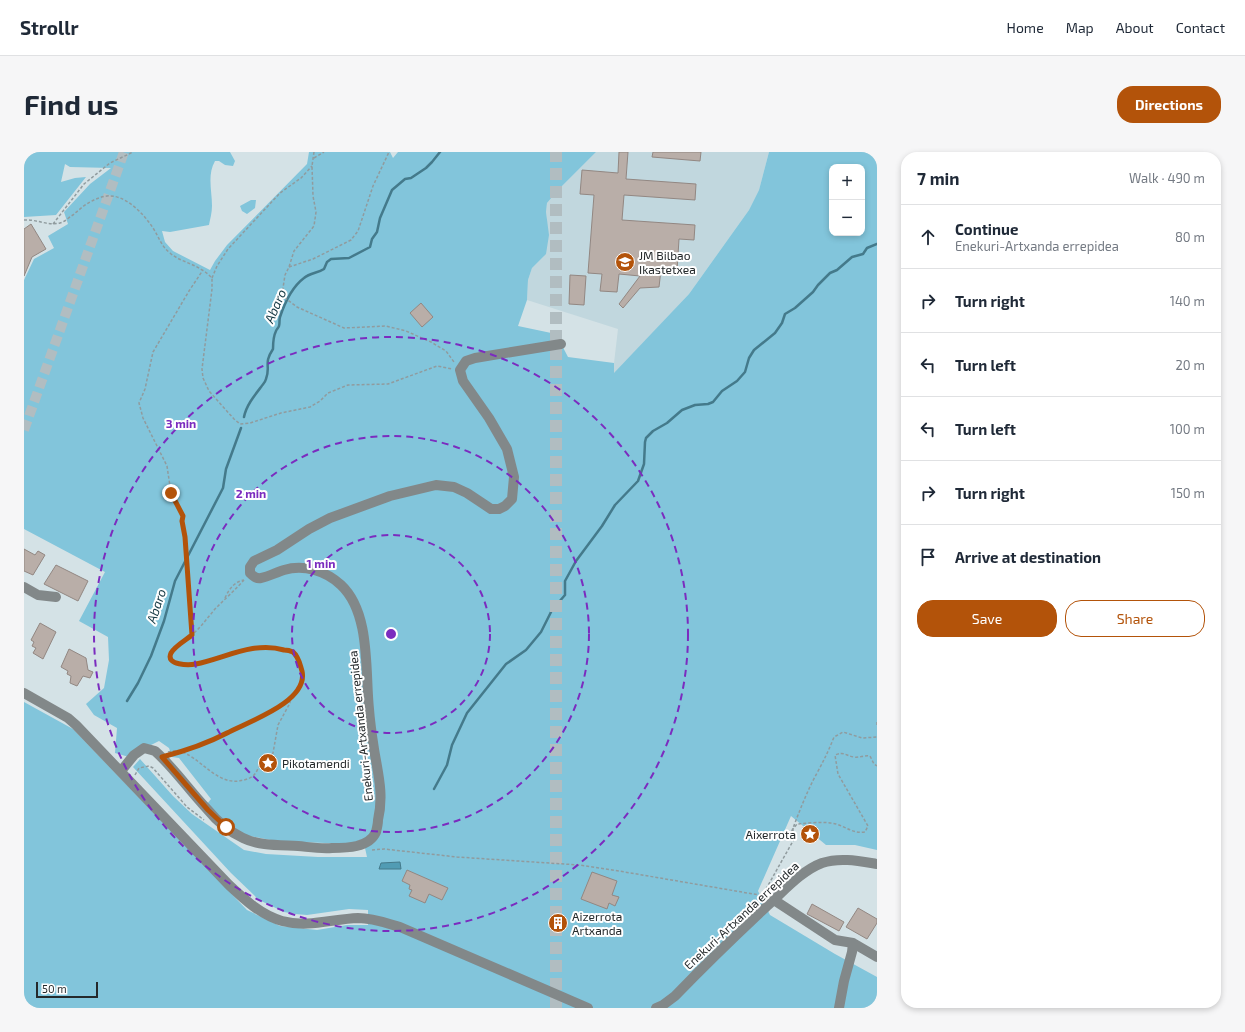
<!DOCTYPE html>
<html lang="en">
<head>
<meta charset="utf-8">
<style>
  body { margin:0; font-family:"Exo 2",sans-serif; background:#f6f6f7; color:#1f2937 }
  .controls { position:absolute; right:12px; top:12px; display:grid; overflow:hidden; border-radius:8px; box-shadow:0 2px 6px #0003 }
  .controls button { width:36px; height:36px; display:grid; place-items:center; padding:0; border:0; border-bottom:1px solid #e0e1e3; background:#fff; color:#1f2937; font:20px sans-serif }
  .scale { position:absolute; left:12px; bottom:10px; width:62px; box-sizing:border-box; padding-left:4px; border:2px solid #24292b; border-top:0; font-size:11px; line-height:14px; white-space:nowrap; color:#24292b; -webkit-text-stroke:3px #fff; paint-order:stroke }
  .stop { position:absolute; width:12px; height:12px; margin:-9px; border:3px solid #b3530a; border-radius:50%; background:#fff }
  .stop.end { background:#b3530a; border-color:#fff; box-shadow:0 1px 4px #0008 }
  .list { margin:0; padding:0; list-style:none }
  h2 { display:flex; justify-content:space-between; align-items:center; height:52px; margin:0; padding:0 16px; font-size:17px }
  h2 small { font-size:13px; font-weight:400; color:#747a83 }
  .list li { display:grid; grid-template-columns:26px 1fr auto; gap:12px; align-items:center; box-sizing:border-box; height:64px; padding:0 16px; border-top:1px solid #e0e1e3 }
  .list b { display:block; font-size:15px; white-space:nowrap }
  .list p { margin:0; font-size:13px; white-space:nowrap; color:#747a83 }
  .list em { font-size:13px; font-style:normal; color:#747a83 }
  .actions { display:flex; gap:8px; padding:12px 16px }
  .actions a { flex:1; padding:9px 0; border:1px solid #b3530a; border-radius:16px; text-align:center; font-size:14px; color:#b3530a }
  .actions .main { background:#b3530a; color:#fff }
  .icon { flex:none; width:22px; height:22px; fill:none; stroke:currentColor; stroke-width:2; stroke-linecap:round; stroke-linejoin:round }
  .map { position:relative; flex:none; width:853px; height:856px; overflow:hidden; border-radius:16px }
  header { display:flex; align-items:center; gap:24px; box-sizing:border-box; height:56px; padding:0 20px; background:#fff; border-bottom:1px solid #e0e1e3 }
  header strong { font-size:19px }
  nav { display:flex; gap:22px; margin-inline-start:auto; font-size:14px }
  .intro { display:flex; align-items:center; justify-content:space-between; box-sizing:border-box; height:96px; padding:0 24px }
  h1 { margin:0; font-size:28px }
  .button { padding:10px 18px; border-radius:16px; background:#b3530a; color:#fff; font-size:14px; font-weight:700 }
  main { display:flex; gap:24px; padding:0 24px }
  aside { flex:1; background:#fff; border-radius:16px; box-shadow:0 2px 6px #0003 }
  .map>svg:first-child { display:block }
  .built { fill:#c1d7de }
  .green { fill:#82c5db; fill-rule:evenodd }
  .water { fill:#519cb4; stroke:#447a8b }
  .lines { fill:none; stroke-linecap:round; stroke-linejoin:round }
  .stream { stroke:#447a8b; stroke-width:2.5 }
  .building { fill:#b9aea8; stroke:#928782 }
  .minor-tunnel { stroke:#b1bdc1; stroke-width:10; stroke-dasharray:10 5; stroke-linecap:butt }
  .highway-tunnel { stroke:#b1bdc1; stroke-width:12; stroke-dasharray:12 6; stroke-linecap:butt }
  .path { stroke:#909b9e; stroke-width:1.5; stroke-dasharray:3 2; stroke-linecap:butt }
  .minor { stroke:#828889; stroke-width:10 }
  .route { stroke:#b3530a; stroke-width:5 }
  .ring { fill:none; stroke:#7b2cbf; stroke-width:2; stroke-dasharray:7 5 }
  .labels { text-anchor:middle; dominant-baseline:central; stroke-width:4; stroke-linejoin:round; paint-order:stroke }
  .poi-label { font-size:12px; fill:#24292b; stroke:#fff; text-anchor:start }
  .street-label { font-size:12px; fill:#24292b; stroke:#fff }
  .water-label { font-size:13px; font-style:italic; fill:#153944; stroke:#fff }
  .centre { fill:#7b2cbf; stroke:#fff; stroke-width:2 }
  .ring-label { font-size:12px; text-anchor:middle; font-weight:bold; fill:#7b2cbf; stroke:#fff; stroke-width:4; stroke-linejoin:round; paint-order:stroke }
</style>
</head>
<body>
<header>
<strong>Strollr</strong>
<nav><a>Home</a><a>Map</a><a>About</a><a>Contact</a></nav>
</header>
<div class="intro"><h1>Find us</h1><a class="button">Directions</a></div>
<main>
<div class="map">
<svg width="853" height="856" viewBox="0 0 853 856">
  <rect width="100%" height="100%" fill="#d4e2e6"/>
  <!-- built -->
  <path class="built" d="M572 0H745L735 38 725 58 665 142 590 222V211L594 177 503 148 504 128 508 116 520 104 524 84 522 60 523 51 534 38Z"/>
  <!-- green -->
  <path class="green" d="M0 0H206L211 9 209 14 201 13 195 9H191C183 23 188 39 188 54 188 61 186 67 185 73L146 80 138 79 141 90 149 99 186 118 191 109 203 93 283 12 285 0H366L369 6 374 0H572L534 38 523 51 522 60 525 83 522 102 508 116 504 128 503 148 494 174 532 182 544 205 590 211V221L665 142 725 58 735 38 745 0H853V698L831 693H802L767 664 734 739 746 763 811 802 853 825V856H0V550L49 577 223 758 256 774 293 778 323 773H344V758L325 757 283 763 271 762 260 760 235 748 207 721 109 615 116 607 149 644 168 662 220 698 242 702 294 705H343L339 687 326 692 252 689 221 683 208 676 183 652 187 647 155 606 148 605 145 596 135 589 127 593 118 592 105 605 91 601 93 576 70 563 62 552 80 536 85 508 84 485 55 469 81 420 0 377V128L10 107 30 96 24 84 44 72 40 60 66 32 87 16 46 15 41 12 37 30 51 26 62 25 32 63 0 65ZM808 15H838V81H808Z
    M227 48H232L231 56 223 62 218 59 216 54Z"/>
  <!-- water -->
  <path class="water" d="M376 710 377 717H355L357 711Z"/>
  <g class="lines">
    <!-- stream -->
    <path class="stream" d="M220 265C222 254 230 244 237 235 239 232 241 231 242 227 247 214 239 212 249 197 249 191 249 185 252 179 252 178 255 175 255 174 256 171 255 168 256 165 261 150 268 135 280 126 286 121 294 121 300 117L303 110 307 107 325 106 346 95 348 87 353 80 356 66 368 38 381 27 387 26 402 16 408 10 416 0
      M103 549 114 531 127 504 140 469 151 429 199 336 202 317 217 276
      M410 637 423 613 428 593 443 561 482 512 502 498 517 480 528 458 541 443V429L552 409 578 374 591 353 614 329 620 312 621 290 622 286 629 279 643 271 658 258 671 253 684 252 689 250 698 239 713 229 721 220 725 206 730 198 751 181 758 171 761 162 771 156 789 140 794 133 806 121 813 118 828 105 839 102 843 96 853 92"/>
  </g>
  <!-- building -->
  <path class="building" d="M595 0H604L602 27 672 32 671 48 600 43 598 68 671 73 670 88 655 87 653 119 637 118 635 135 616 136 599 156 595 152 616 124 595 122 593 140 576 139 578 122 564 121 570 43 556 42 558 18 594 21Z
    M629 0H677L676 9 628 5Z
    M7 72 22 97 8 105 0 124V77Z
    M546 123 562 124 560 153 545 152Z
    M397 151 409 165 398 175 386 161Z
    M0 397 11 403 14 399 21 403 9 423 0 419Z
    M32 413 64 429 54 449 20 432Z
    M16 471 32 480 19 507 9 501 12 496 8 494 10 490 7 488Z
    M45 497 62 506 64 518 69 520 66 526 59 524 53 534 46 531 47 524 43 522 44 519 37 515Z
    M383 718 424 736 418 748 405 742 401 751 385 744 388 738 385 737 386 733 378 729Z
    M568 720 593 729 588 743 595 745 591 754 585 751 583 757 557 747Z
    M788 752 820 770 815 779 783 762Z
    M834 756 853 767V771L843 787 822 775Z
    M527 771a7 7 0 1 1 14 0a7 7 0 1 1-14 0Z"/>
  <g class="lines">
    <!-- minor-tunnel -->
    <path class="minor-tunnel" d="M0 278 100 0"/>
    <!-- highway-tunnel -->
    <path class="highway-tunnel" d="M532 856V0"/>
    <!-- path -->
    <path class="path" d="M290 0 288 14 289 44 292 60 290 74 270 99 265 115 261 123 259 136 261 146 273 155 320 176 362 174 382 179 407 190 422 199 430 210
      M0 5 2 0
      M290 6 300 0
      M0 68C12 67 24 74 36 71 41 70 45 65 49 63 59 54 69 46 83 44 101 42 120 62 129 76 135 85 137 94 146 101 155 109 168 111 178 118 182 120 185 123 188 126V137L178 217 179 226 185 239 210 267 216 272 226 271 257 261 286 255 296 249 304 241 324 233 364 232 413 214 428 217
      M29 72 60 32 86 11 109 0
      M265 115 289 107 327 88 334 79 349 34 365 0
      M188 126 193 114 204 97 256 41 277 26 288 14
      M201 446C205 437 210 430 220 428
      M168 483 161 385 158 369 159 364 147 341 143 314 119 266 115 251 121 237 129 200 165 139 179 118
      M853 570V573
      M144 600C168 591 187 633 215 629 220 628 226 627 230 623 233 620 235 614 237 610L242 609 249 601 254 573 266 551V547
      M148 603C171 597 190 586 212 576 231 567 255 561 269 543 277 534 279 525 276 513 273 503 269 500 260 498 252 495 244 494 236 495 222 497 153 524 147 506 144 498 163 488 168 483 177 475 184 465 192 456 201 447 211 438 220 428
      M111 623 115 616 125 614 129 616 163 655 180 668
      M769 688 766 684C774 663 782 641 793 621 800 608 805 598 810 585L819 580 838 586 853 585
      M348 698 360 697 433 705 555 713 595 719 741 744
      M742 742V737L769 689V677L773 672C785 671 800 669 812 672 822 675 830 682 841 680L844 674 814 622 811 603C820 599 822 604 830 605 835 606 840 603 846 604L850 612 853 614"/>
    <!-- minor -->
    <path class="minor" d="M0 435 14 443 32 445
      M0 541 44 566 52 573 205 733C221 748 237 763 258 769 284 776 308 767 334 766 349 766 362 771 376 775L564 856
      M97 619 110 603 120 596 131 599C150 616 165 638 183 657 192 668 206 680 219 686 235 694 256 693 274 694 285 695 296 697 308 696 322 696 345 696 352 680 353 676 354 672 354 668 360 642 354 622 350 597 348 584 346 571 345 557 341 520 347 461 317 433 302 419 280 412 260 418 253 420 244 425 237 426 232 427 229 424 226 421V415L230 409 253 398 285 377 306 366 366 344 412 333 430 335 443 341 467 357H475L481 354 488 347 490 325 483 297 465 266 439 229 436 218 442 209 451 206 537 192
      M750 748 811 788 829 791 853 805
      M632 856 639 853 651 844C681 813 712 783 743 754 760 739 777 719 798 711 816 705 835 709 853 712
      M815 856 820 829 828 800 829 791"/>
  </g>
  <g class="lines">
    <!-- route -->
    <path class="route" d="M147 341 159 364 158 369 161 385 168 483C162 488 151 494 147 501 141 514 166 513 172 512 201 506 230 489 260 498 263 498 267 499 269 500 275 505 276 513 278 519 285 550 223 570 203 581 182 592 161 599 138 605L184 658 202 675"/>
  </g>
  <!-- distance rings -->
  <g class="ring">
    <circle cx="367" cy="482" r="99"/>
    <circle cx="367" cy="482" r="198"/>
    <circle cx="367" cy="482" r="297"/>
  </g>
  <!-- icons -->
  <defs>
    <g id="school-disc" transform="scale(1)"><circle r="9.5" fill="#b3530a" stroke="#fff"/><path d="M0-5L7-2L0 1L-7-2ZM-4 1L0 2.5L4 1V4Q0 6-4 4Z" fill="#fff"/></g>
    <g id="sight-disc" transform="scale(1)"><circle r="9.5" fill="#b3530a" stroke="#fff"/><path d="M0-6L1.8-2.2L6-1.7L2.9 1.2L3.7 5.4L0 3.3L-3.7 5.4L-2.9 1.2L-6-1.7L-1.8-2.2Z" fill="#fff"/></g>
    <g id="building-disc" transform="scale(1)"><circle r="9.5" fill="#b3530a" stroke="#fff"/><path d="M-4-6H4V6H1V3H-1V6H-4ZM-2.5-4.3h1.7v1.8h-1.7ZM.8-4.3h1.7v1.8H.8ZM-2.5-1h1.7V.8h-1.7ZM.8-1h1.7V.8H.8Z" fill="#fff"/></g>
  </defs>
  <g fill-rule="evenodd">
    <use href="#school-disc" x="601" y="110"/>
    <use href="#sight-disc" x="244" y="611"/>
    <use href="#sight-disc" x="786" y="682"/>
    <use href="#building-disc" x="534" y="771"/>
  </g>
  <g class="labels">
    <!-- poi labels -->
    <g class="poi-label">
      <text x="615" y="103">JM Bilbao<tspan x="615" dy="14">Ikastetxea</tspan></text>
      <text x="258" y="611">Pikotamendi</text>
      <text x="772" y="682" text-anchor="end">Aixerrota</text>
      <text x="548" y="764">Aizerrota<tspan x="548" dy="14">Artxanda</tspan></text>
    </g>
    <!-- street labels -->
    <g class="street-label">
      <text transform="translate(336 574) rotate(-96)">Enekuri-Artxanda errepidea</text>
      <text transform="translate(717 763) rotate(-43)">Enekuri-Artxanda errepidea</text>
    </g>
    <!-- water labels -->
    <g class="water-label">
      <text transform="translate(251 154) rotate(-67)">Abaro</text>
      <text transform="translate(132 454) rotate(-72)">Abaro</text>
    </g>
  </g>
  <circle cx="367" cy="482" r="6" class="centre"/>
  <g class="ring-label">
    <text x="157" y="276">3 min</text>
    <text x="227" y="346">2 min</text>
    <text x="297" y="416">1 min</text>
  </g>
</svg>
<div class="controls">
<button>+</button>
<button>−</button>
</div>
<div class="scale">50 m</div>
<div class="stop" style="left:202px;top:675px"></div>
<div class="stop end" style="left:147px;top:341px"></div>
</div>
<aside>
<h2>7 min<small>Walk · 490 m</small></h2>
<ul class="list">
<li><svg class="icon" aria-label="ahead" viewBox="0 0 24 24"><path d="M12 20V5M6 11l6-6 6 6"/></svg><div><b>Continue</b><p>Enekuri-Artxanda errepidea</p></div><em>80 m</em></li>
<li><svg class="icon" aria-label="right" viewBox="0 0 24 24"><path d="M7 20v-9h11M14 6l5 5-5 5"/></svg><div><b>Turn right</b></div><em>140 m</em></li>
<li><svg class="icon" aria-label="left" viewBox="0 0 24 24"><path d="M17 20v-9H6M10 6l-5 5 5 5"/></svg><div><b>Turn left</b></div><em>20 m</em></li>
<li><svg class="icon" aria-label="left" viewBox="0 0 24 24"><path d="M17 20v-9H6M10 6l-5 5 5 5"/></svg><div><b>Turn left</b></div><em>100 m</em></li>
<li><svg class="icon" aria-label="right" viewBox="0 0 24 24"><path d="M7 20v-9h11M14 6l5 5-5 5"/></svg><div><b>Turn right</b></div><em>150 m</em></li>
<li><svg class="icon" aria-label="arrive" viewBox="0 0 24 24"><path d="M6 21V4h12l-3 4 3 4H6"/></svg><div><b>Arrive at destination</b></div></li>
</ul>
<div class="actions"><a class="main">Save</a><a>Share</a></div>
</aside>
</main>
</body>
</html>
